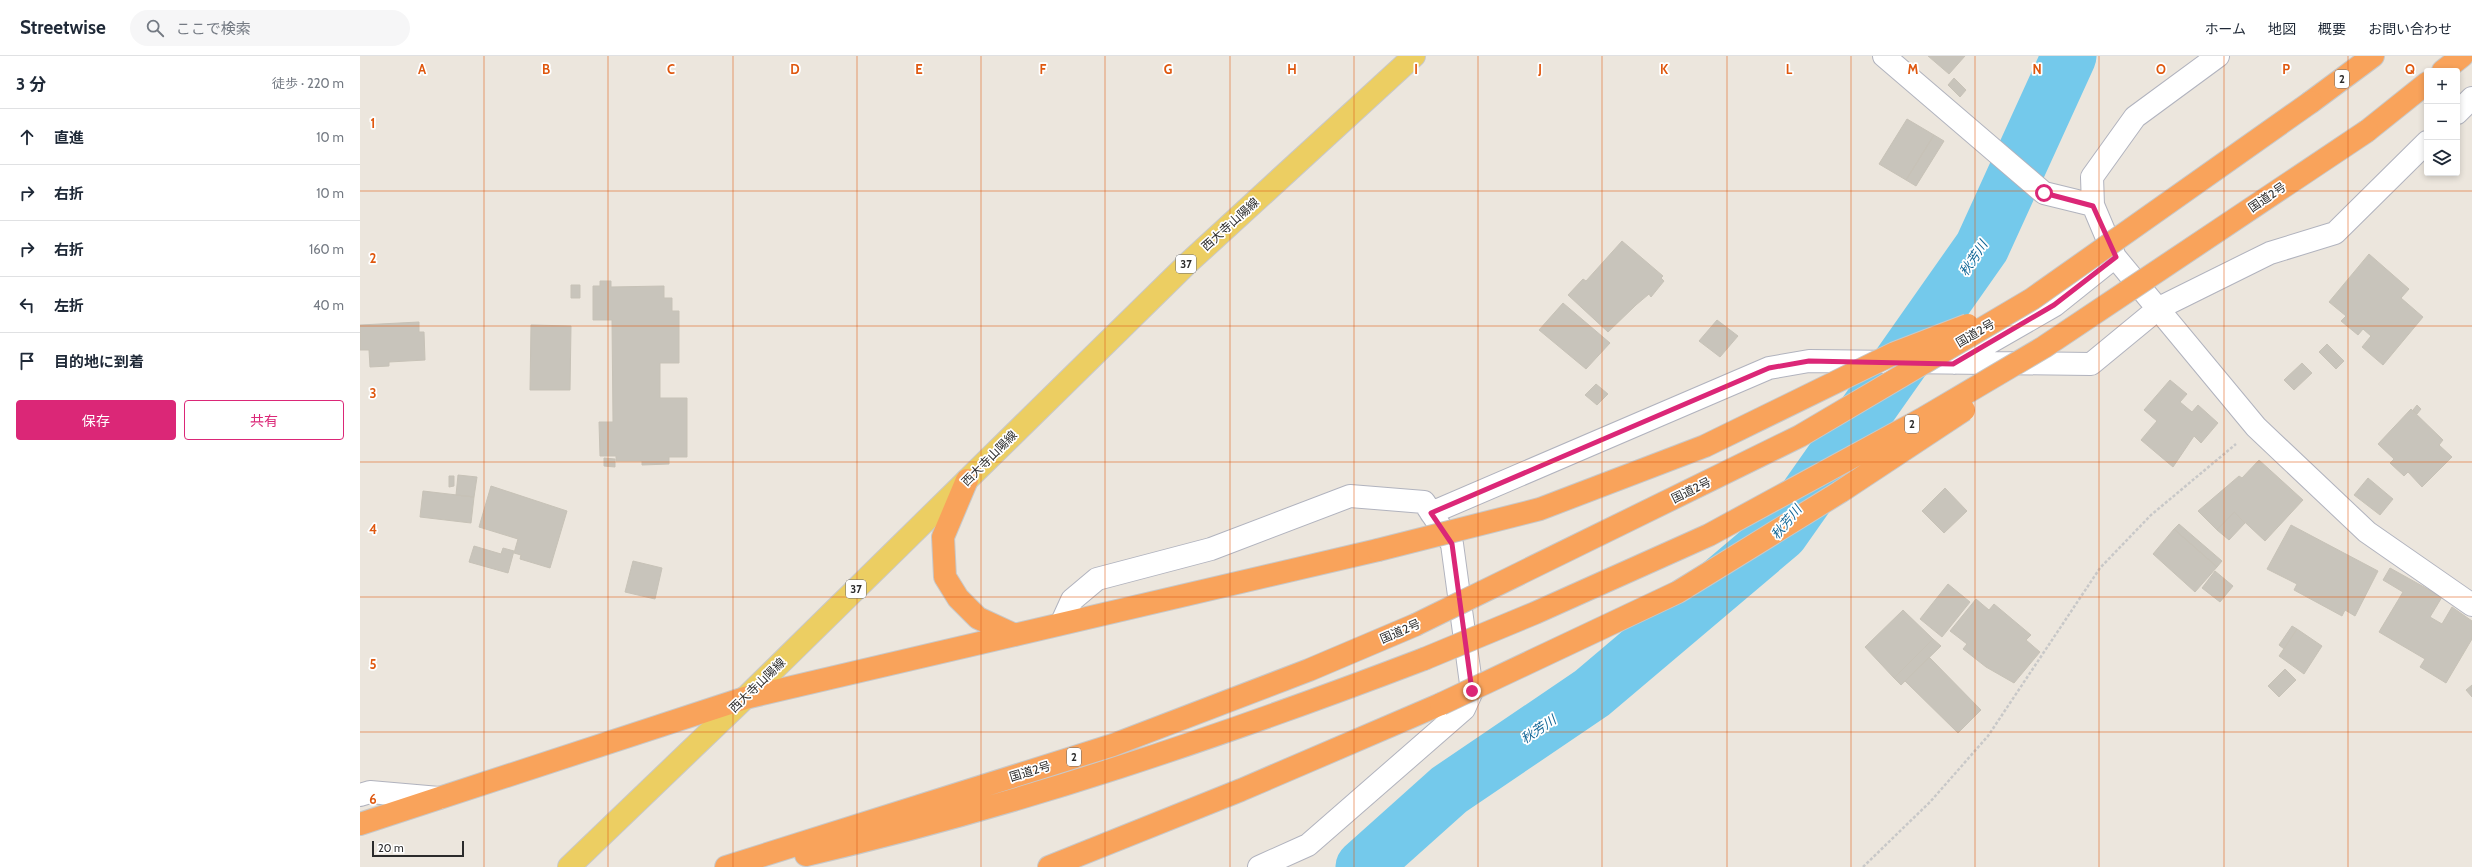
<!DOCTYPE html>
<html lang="ja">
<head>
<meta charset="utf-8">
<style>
  body { margin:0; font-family:Cabin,"Noto Sans JP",sans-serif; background:#f6f6f7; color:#1f2937 }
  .controls { position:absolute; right:12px; top:12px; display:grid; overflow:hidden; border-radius:4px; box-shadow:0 2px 6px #0003 }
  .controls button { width:36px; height:36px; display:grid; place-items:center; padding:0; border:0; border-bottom:1px solid #e0e1e3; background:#fff; color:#1f2937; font:20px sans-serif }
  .scale { position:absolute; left:12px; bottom:10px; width:92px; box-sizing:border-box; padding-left:4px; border:2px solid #2b2b2b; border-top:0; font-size:11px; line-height:14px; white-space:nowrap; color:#2b2b2b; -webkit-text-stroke:3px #fff; paint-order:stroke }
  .stop { position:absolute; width:12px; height:12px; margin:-9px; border:3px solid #db2777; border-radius:50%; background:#fff }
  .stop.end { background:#db2777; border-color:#fff; box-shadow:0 1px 4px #0008 }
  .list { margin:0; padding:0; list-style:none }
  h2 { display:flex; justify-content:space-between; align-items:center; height:52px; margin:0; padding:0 16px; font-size:17px }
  h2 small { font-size:13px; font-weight:400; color:#747a83 }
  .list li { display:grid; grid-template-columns:26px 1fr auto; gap:12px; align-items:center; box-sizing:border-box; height:56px; padding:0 16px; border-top:1px solid #e0e1e3 }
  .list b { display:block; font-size:15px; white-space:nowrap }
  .list em { font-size:13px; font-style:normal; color:#747a83 }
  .actions { display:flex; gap:8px; padding:12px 16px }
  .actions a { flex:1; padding:9px 0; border:1px solid #db2777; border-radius:4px; text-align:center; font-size:14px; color:#db2777 }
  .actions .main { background:#db2777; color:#fff }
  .icon { flex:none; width:22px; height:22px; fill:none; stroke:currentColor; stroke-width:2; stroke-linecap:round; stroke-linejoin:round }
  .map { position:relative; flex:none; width:2112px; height:811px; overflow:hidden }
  header { display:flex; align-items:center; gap:24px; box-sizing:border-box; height:56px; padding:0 20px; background:#fff; border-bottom:1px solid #e0e1e3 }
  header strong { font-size:19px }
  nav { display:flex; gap:22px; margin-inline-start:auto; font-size:14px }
  .search { width:280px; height:36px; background:#f6f6f7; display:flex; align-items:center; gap:10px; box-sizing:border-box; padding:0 14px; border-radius:22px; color:#747a83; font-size:15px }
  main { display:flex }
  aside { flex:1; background:#fff }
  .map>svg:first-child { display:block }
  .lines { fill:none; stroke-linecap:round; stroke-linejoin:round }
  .river { stroke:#74c9eb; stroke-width:55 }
  .building { fill:#c8c4bb; stroke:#c7c2b7 }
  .minor-casing { stroke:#b1b3be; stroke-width:24 }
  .major-casing { stroke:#c8c8c8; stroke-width:24 }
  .highway-casing { stroke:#c8c8c8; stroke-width:24 }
  .path { stroke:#c8c8c8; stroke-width:2.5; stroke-dasharray:3 2; stroke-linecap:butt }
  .minor { stroke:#fff; stroke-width:22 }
  .major { stroke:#ecce62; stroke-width:22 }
  .highway { stroke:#f9a35b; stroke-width:22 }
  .highway-bridge-casing { stroke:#c8c8c8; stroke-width:24; stroke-linecap:butt }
  .highway-bridge { stroke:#f9a35b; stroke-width:22 }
  .route { stroke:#db2777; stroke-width:5 }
  .grid { fill:none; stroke:#df570e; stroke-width:1; stroke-opacity:0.55 }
  .labels { text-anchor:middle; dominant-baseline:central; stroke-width:3.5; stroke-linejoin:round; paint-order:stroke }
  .shield { fill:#fff; stroke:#6b6b6b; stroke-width:1 }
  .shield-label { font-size:11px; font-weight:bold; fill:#2b2b2b }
  .street-label { font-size:12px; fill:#2b2b2b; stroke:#fff }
  .water-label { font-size:13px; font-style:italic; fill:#126797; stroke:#fff }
  .grid-label { font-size:13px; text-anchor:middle; font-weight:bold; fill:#df570e; stroke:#fff; stroke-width:3.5; stroke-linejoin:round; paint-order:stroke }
</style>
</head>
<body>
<header>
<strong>Streetwise</strong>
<div class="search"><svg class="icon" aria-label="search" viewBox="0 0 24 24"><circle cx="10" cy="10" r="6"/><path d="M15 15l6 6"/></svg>ここで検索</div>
<nav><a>ホーム</a><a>地図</a><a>概要</a><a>お問い合わせ</a></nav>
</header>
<main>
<aside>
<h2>3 分<small>徒歩 · 220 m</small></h2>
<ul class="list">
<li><svg class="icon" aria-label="ahead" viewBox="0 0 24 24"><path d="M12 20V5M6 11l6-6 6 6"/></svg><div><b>直進</b></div><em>10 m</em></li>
<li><svg class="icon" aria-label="right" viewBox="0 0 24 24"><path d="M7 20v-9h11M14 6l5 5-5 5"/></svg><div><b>右折</b></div><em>10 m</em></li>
<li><svg class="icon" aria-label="right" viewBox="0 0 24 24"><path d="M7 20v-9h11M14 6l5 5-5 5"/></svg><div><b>右折</b></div><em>160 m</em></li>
<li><svg class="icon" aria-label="left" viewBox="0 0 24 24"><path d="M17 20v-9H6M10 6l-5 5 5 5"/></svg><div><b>左折</b></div><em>40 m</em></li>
<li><svg class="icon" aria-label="arrive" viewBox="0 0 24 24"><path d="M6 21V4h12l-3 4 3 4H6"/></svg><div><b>目的地に到着</b></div></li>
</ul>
<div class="actions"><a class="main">保存</a><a>共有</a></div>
</aside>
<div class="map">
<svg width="2112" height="811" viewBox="0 0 2112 811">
  <rect width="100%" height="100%" fill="#ece6dd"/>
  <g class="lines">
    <!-- river -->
    <path class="river" d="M1003 811 1089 734 1232 637 1421 477 1622 191 1709 0"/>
  </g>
  <!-- building -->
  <path class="building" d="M1568 0H1605L1589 18Z
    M1594 22 1606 34 1600 41 1588 29Z
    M1547 63 1574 79 1546 124 1519 108Z
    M1574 79 1584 85 1556 130 1546 124Z
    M1262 185 1303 220 1301 222 1304 225 1291 241 1289 238 1276 249 1248 276 1208 239 1223 223 1226 225Z
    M2009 198 2049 233 2041 242 2063 261 2023 309 2002 291 2011 280 2003 273 1998 279 1981 265 1986 260 1969 246Z
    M240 225H251V231L304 230V242H312V255H319V307H300V342H327V401H309V408L282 409V405H256V400H240L239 366H253L252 264H233V230H240Z
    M211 229H220V242H211Z
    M1203 247 1250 287 1226 313 1179 274Z
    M1357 264 1378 280 1360 301 1339 285Z
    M59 266V276H64L65 304 29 306V310L10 311 9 294H0V269Z
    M171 269 211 270 210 334H170Z
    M1967 288 1984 305 1976 313 1959 296Z
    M1942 307 1952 317 1934 334 1924 324Z
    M1810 324 1827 338 1820 346 1832 356 1838 349 1858 367 1841 387 1834 380 1813 411 1781 384 1797 365 1784 354Z
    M1236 328 1248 338 1237 349 1225 339Z
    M2057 349 2061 353 2057 358 2053 354Z
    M2051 353 2083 384 2079 389 2092 401 2062 431 2048 416 2044 420 2030 407 2034 403 2018 388Z
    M244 402 255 403V411L244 410Z
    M1899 404 1943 444 1905 485 1874 456 1857 474 1838 455 1879 420 1882 422Z
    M98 419 117 421 114 441 96 439Z
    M89 420H94V430L89 431Z
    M2008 422 2033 443 2020 459 1994 439Z
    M131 430 207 455 190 512 160 503 161 499 154 497 158 483 119 471Z
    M1585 432 1607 455 1584 477 1562 455Z
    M63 435 114 441 111 467 60 461Z
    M1874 456 1885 467 1869 484 1857 474Z
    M1819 468 1862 505 1857 511 1814 473Z
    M1931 469 2018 515 1995 560 1985 554 1982 560 1934 534 1937 528 1907 513Z
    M1814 473 1857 511 1835 536 1793 498Z
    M114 490 141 498 143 492 154 495 148 517 109 506Z
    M273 505 302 512 295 543 265 536Z
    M2030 512 2082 541 2070 561 2082 568 2092 551 2112 565V583L2086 627 2060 611 2065 603 2019 576 2043 536 2023 524Z
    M1855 515 1873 530 1860 546 1842 532Z
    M1588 528 1610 546 1582 581 1560 563Z
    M1616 543 1629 554 1634 548 1671 579 1666 584 1680 596 1654 627 1626 611 1603 593 1607 588 1590 575Z
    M1543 554 1573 583 1534 622 1505 591Z
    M1932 570 1937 573 1924 593 1919 589Z
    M1937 573 1962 590 1944 618 1919 600Z
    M1573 583 1581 590 1541 629 1534 622Z
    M1569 601 1621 654 1598 677 1545 625Z
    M1925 613 1936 624 1919 641 1908 630Z
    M2112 629V641L2106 634Z"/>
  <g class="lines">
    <!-- minor casing -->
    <g class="minor-casing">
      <path id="minor" d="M1524 0 1684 137 1733 149 1755 201 1896 371 2007 476 2112 549
        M2097 57 2112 42
        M1733 149 1732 121 1775 61 1858 0
        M1594 307 1695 249 1755 201
        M1071 457 1409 312 1449 305 1731 308 1799 252 1910 197 1975 177 2067 86
        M702 566 712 544 737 523 851 493 990 440 1064 446 1092 488 1112 635 1104 653 948 789 899 811
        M0 739 10 736 79 742"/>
    </g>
    <!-- major casing -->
    <g class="major-casing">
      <path id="major" d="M209 811 385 642 828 207 1054 0"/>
    </g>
    <!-- highway casing -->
    <g class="highway-casing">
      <path id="highway" d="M2083 15 2102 0
        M1951 46 2013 0
        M2007 75 2067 27
        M607 424 583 481 585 521 598 542 618 562 655 579
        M0 768 385 642 1018 494
        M446 799C657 750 862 680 1064 603
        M366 811 753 689 949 614 1055 569
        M689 811 881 734 1081 648"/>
    </g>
    <!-- path -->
    <path class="path" d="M1503 811 1570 746 1628 680 1740 512 1791 459 1876 388"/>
    <!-- minor -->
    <use href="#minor" class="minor"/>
    <!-- major -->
    <use href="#major" class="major"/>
    <!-- highway -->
    <use href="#highway" class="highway"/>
    <!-- highway-bridge casing -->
    <g class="highway-bridge-casing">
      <path id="highway-bridge" d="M1018 494 1180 453 1345 390 1535 297 1608 269
        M1055 569 1440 380 1672 243 1951 46
        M1064 603 1175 557 1349 479 1562 363 1684 291 2007 75
        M1081 648 1318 536 1480 436 1604 354"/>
    </g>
    <!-- highway-bridge -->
    <use href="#highway-bridge" class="highway-bridge"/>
  </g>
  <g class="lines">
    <!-- route -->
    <path class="route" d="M1112 635 1092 488 1071 457 1409 312 1449 305 1593 308 1694 249 1756 201 1733 150 1684 137"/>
  </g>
  <!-- grid -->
  <path class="grid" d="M124 0V811M248 0V811M373 0V811M497 0V811M621 0V811M745 0V811M870 0V811M994 0V811M1118 0V811M1242 0V811M1367 0V811M1491 0V811M1615 0V811M1739 0V811M1864 0V811M1988 0V811M0 135H2112M0 270H2112M0 406H2112M0 541H2112M0 676H2112"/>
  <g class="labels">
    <!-- shield labels -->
    <g class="shield">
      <rect x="1975" y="14" width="14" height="18" rx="3"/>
      <rect x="816" y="199" width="20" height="18" rx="3"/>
      <rect x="1545" y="359" width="14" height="18" rx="3"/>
      <rect x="486" y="524" width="20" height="18" rx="3"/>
      <rect x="707" y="692" width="14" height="18" rx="3"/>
    </g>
    <g class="shield-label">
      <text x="1982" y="23">2</text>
      <text x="826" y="208">37</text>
      <text x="1552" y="368">2</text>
      <text x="496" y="533">37</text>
      <text x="714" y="701">2</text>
    </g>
    <!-- street labels -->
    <g class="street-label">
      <text transform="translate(1907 141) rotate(-34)">国道2号</text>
      <text transform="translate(870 168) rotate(-42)">西大寺山陽線</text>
      <text transform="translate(1615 277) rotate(-30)">国道2号</text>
      <text transform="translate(629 402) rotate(-45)">西大寺山陽線</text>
      <text transform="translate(1331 434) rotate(-26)">国道2号</text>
      <text transform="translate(1040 575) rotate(-23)">国道2号</text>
      <text transform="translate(397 629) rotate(-44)">西大寺山陽線</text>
      <text transform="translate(670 715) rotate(-17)">国道2号</text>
    </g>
    <!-- water labels -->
    <g class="water-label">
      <text transform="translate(1613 202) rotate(-57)">秋芳川</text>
      <text transform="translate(1426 466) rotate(-51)">秋芳川</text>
      <text transform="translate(1178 673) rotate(-34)">秋芳川</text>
    </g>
  </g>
  <g class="grid-label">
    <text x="62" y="18">A</text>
    <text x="186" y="18">B</text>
    <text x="311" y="18">C</text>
    <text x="435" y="18">D</text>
    <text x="559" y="18">E</text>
    <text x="683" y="18">F</text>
    <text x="808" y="18">G</text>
    <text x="932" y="18">H</text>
    <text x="1056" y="18">I</text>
    <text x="1180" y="18">J</text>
    <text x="1304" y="18">K</text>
    <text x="1429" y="18">L</text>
    <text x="1553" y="18">M</text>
    <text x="1677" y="18">N</text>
    <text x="1801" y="18">O</text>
    <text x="1926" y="18">P</text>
    <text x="2050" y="18">Q</text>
    <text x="13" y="72">1</text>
    <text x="13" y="207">2</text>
    <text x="13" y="342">3</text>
    <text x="13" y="478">4</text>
    <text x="13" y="613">5</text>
    <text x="13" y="748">6</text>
  </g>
</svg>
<div class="controls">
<button>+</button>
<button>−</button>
<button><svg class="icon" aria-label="layers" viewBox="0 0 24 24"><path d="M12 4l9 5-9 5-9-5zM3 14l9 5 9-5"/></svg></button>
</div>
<div class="scale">20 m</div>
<div class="stop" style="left:1684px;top:137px"></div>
<div class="stop end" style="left:1112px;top:635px"></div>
</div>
</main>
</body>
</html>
